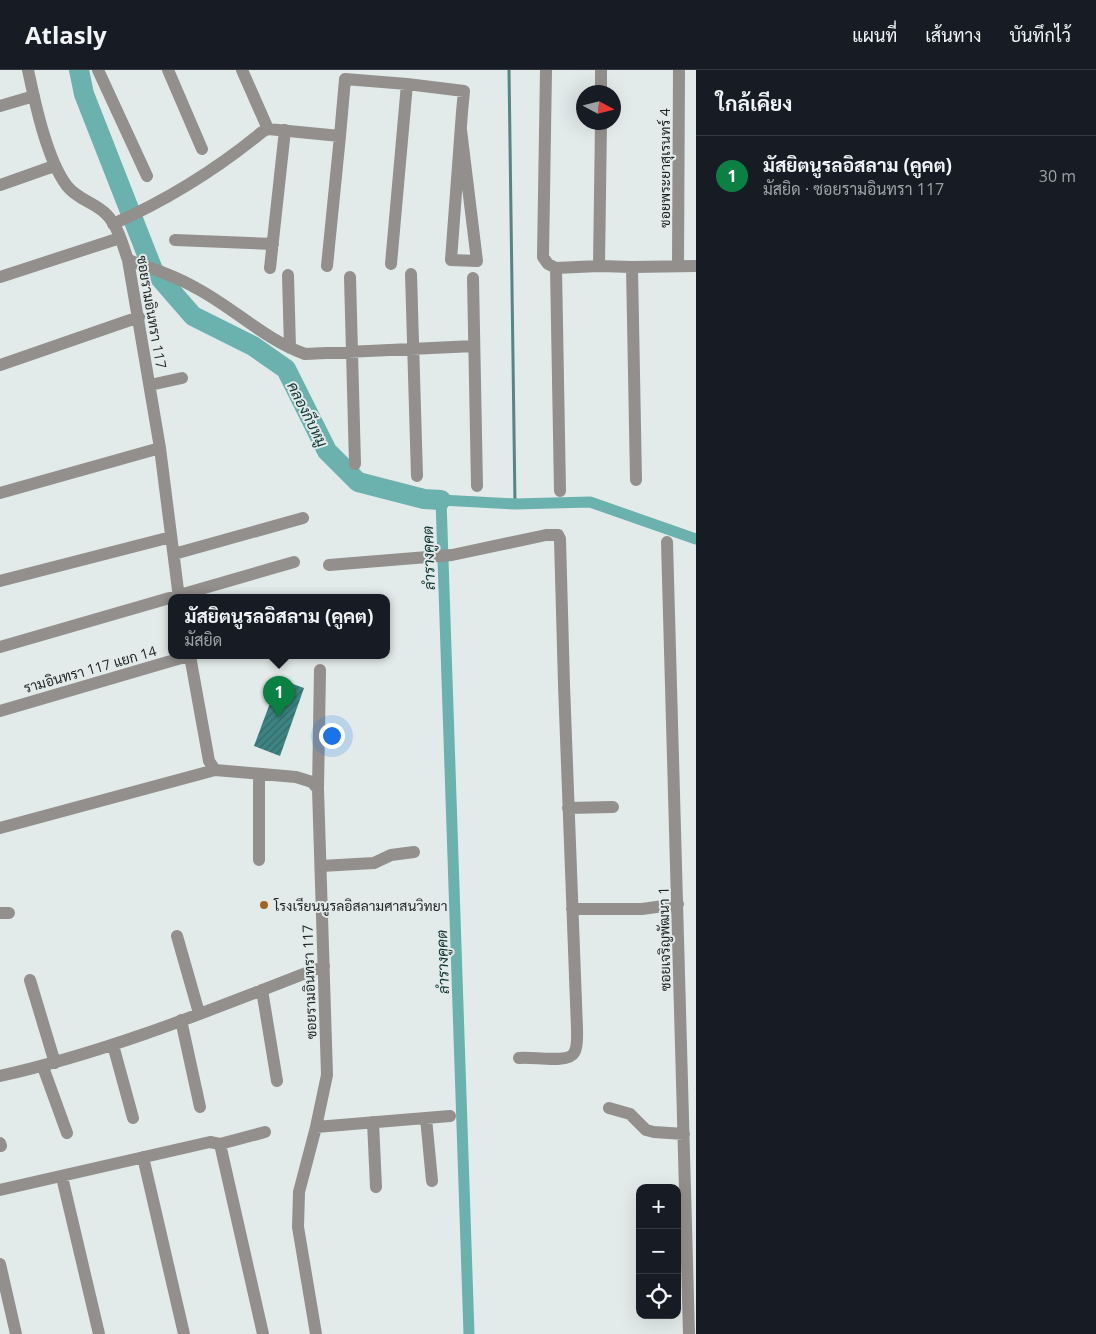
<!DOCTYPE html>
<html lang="th">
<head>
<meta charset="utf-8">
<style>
  body { margin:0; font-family:"Open Sans",Sarabun,sans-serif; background:#242831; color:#f1f3f6 }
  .controls { position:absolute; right:15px; bottom:15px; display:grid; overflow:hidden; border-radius:10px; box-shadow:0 5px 20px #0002 }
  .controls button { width:45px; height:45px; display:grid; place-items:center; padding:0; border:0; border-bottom:1px solid #363941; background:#171b24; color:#f1f3f6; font:25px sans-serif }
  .compass { position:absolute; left:576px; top:15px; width:45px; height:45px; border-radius:50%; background:#171b24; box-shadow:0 5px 20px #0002; rotate:97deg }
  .you { position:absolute; left:331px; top:665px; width:18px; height:18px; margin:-12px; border:4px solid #fff; border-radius:50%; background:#1a73e8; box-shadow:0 0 0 8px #1a73e833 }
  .badge { display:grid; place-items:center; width:32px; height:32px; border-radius:50%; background:#0b8043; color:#fff; font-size:16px; font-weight:700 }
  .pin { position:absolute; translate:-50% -41px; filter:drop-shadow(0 1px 2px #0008) }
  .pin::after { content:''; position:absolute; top:26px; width:18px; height:15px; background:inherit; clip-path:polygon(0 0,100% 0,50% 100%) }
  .popup { position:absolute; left:168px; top:524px; width:222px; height:65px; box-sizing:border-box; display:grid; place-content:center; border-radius:10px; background:#171b24; filter:drop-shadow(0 1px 4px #0005); font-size:16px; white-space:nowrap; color:#9ea1a6 }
  .popup b { font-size:19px; color:#f1f3f6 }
  .popup::after { content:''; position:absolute; left:50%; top:100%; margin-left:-10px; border:10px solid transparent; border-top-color:#171b24 }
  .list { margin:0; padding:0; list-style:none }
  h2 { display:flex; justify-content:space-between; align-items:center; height:65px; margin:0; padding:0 20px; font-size:21px }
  h2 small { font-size:16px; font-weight:400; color:#9ea1a6 }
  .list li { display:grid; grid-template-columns:32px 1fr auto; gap:15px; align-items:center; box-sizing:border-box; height:80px; padding:0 20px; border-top:1px solid #363941 }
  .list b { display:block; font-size:19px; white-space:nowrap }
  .list p { margin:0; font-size:16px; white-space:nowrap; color:#9ea1a6 }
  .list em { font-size:16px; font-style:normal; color:#9ea1a6 }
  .icon { flex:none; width:28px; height:28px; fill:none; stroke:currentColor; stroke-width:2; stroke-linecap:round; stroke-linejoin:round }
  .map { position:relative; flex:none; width:696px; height:1264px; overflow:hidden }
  header { display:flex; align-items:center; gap:30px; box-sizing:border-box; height:70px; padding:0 25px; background:#171b24; border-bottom:1px solid #363941 }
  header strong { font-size:24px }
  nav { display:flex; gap:28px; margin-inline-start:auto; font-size:18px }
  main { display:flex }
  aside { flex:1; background:#171b24 }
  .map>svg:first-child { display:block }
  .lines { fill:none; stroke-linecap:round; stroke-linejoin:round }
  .stream { stroke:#548684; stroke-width:3 }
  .canal { stroke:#6bb1ae; stroke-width:11 }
  .river { stroke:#6bb1ae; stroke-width:20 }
  .building { fill:url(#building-hatch) }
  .minor { stroke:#928f8d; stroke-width:12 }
  .poi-dot { fill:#a06426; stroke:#e2ebea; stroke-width:2 }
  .labels { text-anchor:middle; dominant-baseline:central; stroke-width:4; stroke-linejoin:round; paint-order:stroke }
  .street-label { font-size:14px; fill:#1f2222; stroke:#e2ebea }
  .poi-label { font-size:14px; fill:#1f2222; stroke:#e2ebea; text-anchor:start }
  .water-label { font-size:15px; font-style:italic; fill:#0f3332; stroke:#e2ebea }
</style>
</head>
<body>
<header>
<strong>Atlasly</strong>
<nav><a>แผนที่</a><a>เส้นทาง</a><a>บันทึกไว้</a></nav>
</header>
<main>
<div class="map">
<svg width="696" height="1264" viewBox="0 0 696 1264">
  <defs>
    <pattern id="building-hatch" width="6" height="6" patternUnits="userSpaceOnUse" patternTransform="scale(1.25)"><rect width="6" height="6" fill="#3c8381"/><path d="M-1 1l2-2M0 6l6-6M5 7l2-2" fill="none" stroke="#326b69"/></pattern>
  </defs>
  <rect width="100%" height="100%" fill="#e2ebea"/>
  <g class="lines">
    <!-- stream -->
    <path class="stream" d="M509 0 515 434"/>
    <!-- canal -->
    <path class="canal" d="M469 1264 441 430 515 434 590 432 696 469"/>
    <!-- river -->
    <path class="river" d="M79 0 84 24 153 200 193 246 253 276 286 299 327 381 358 412 424 429 441 430"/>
  </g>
  <!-- building -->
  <path class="building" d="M279 609 304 618 280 686 254 676Z"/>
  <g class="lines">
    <!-- minor -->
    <path class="minor" d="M28 0C35 33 47 90 67 116 78 130 96 133 107 145 118 156 123 176 128 190L160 378 179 528
      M98 0 147 106
      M168 0 202 79
      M242 0 268 59
      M546 0 543 187 548 194 556 198 599 196 632 197 696 196
      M601 22V0
      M0 36 34 26
      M0 115 54 96
      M113 154C167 130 217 99 262 62L268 59 340 66 345 9 407 14 464 21 462 42 451 190 477 191 461 60
      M175 170 273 174
      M128 190C151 198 176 206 196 218 234 238 264 269 305 284L474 276
      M391 194 407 14
      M327 196 340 66
      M599 196 601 52
      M678 196 679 0
      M632 197 636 410
      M270 198 285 60
      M556 198 560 421
      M411 204 417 406
      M288 205 290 278
      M0 207 120 168
      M350 207 355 394
      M473 208 477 416
      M0 295 139 247
      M150 315 182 308
      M0 423 160 378
      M667 472 689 1264
      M174 484 303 448
      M329 495 452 485 546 465H558L560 469 564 615 577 959C577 966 578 977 574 983 568 994 531 986 519 988
      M0 511 171 467
      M0 577 294 492
      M190 586 209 691 215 700
      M0 641 188 586
      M259 704V790
      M318 719 320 600
      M568 738 613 737
      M0 758 215 700 296 707 312 712 318 719 327 1005 316 1057 299 1122 298 1157 316 1264
      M321 796 374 793 391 785 414 782
      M572 839H642L678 834
      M0 843H9
      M177 866 199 943
      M30 910 55 993
      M262 920 277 1011
      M181 950 200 1037
      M113 975 133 1048
      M43 997 67 1063
      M0 1006C112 981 218 937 324 896
      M609 1038 630 1044 646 1060 654 1062 684 1064
      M426 1048 432 1111
      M373 1052 376 1117
      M316 1057 450 1046
      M0 1073 1 1076
      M220 1074 263 1264
      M143 1087 184 1264
      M62 1107 99 1264
      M0 1120 210 1072 220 1074 265 1062
      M0 1194 16 1264"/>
  </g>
  <!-- markers -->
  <circle class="poi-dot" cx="264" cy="835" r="5"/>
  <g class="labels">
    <!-- street labels -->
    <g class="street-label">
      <text transform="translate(664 98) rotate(-90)">ซอยพระยาสุเรนทร์ 4</text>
      <text transform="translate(152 242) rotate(80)">ซอยรามอินทรา 117</text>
      <text transform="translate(90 599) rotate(-16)">รามอินทรา 117 แยก 14</text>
      <text transform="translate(664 869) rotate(-91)">ซอยเจริญพัฒนา 1</text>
      <text transform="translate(309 912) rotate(-92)">ซอยรามอินทรา 117</text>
    </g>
    <!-- poi labels -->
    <g class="poi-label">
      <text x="274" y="835">โรงเรียนนูรลอิสลามศาสนวิทยา</text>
    </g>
    <!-- water labels -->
    <g class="water-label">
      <text transform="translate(308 344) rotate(63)">คลองกีบหมู</text>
      <text transform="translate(428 488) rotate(-92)">ลำรางคูคต</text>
      <text transform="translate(442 892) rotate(-92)">ลำรางคูคต</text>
    </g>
  </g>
</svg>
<div class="controls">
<button>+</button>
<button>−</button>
<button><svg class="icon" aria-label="locate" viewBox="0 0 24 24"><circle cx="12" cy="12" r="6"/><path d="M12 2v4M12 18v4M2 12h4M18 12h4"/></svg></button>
</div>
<svg class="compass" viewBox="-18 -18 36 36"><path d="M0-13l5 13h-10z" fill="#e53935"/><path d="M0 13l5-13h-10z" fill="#9ea1a6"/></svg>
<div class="you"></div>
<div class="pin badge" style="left:279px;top:647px">1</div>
<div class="popup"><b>มัสยิตนูรลอิสลาม (คูคต)</b>มัสยิด</div>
</div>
<aside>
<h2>ใกล้เคียง<small></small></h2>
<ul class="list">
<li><span class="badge">1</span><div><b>มัสยิตนูรลอิสลาม (คูคต)</b><p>มัสยิด · ซอยรามอินทรา 117</p></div><em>30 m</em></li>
</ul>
</aside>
</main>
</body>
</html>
